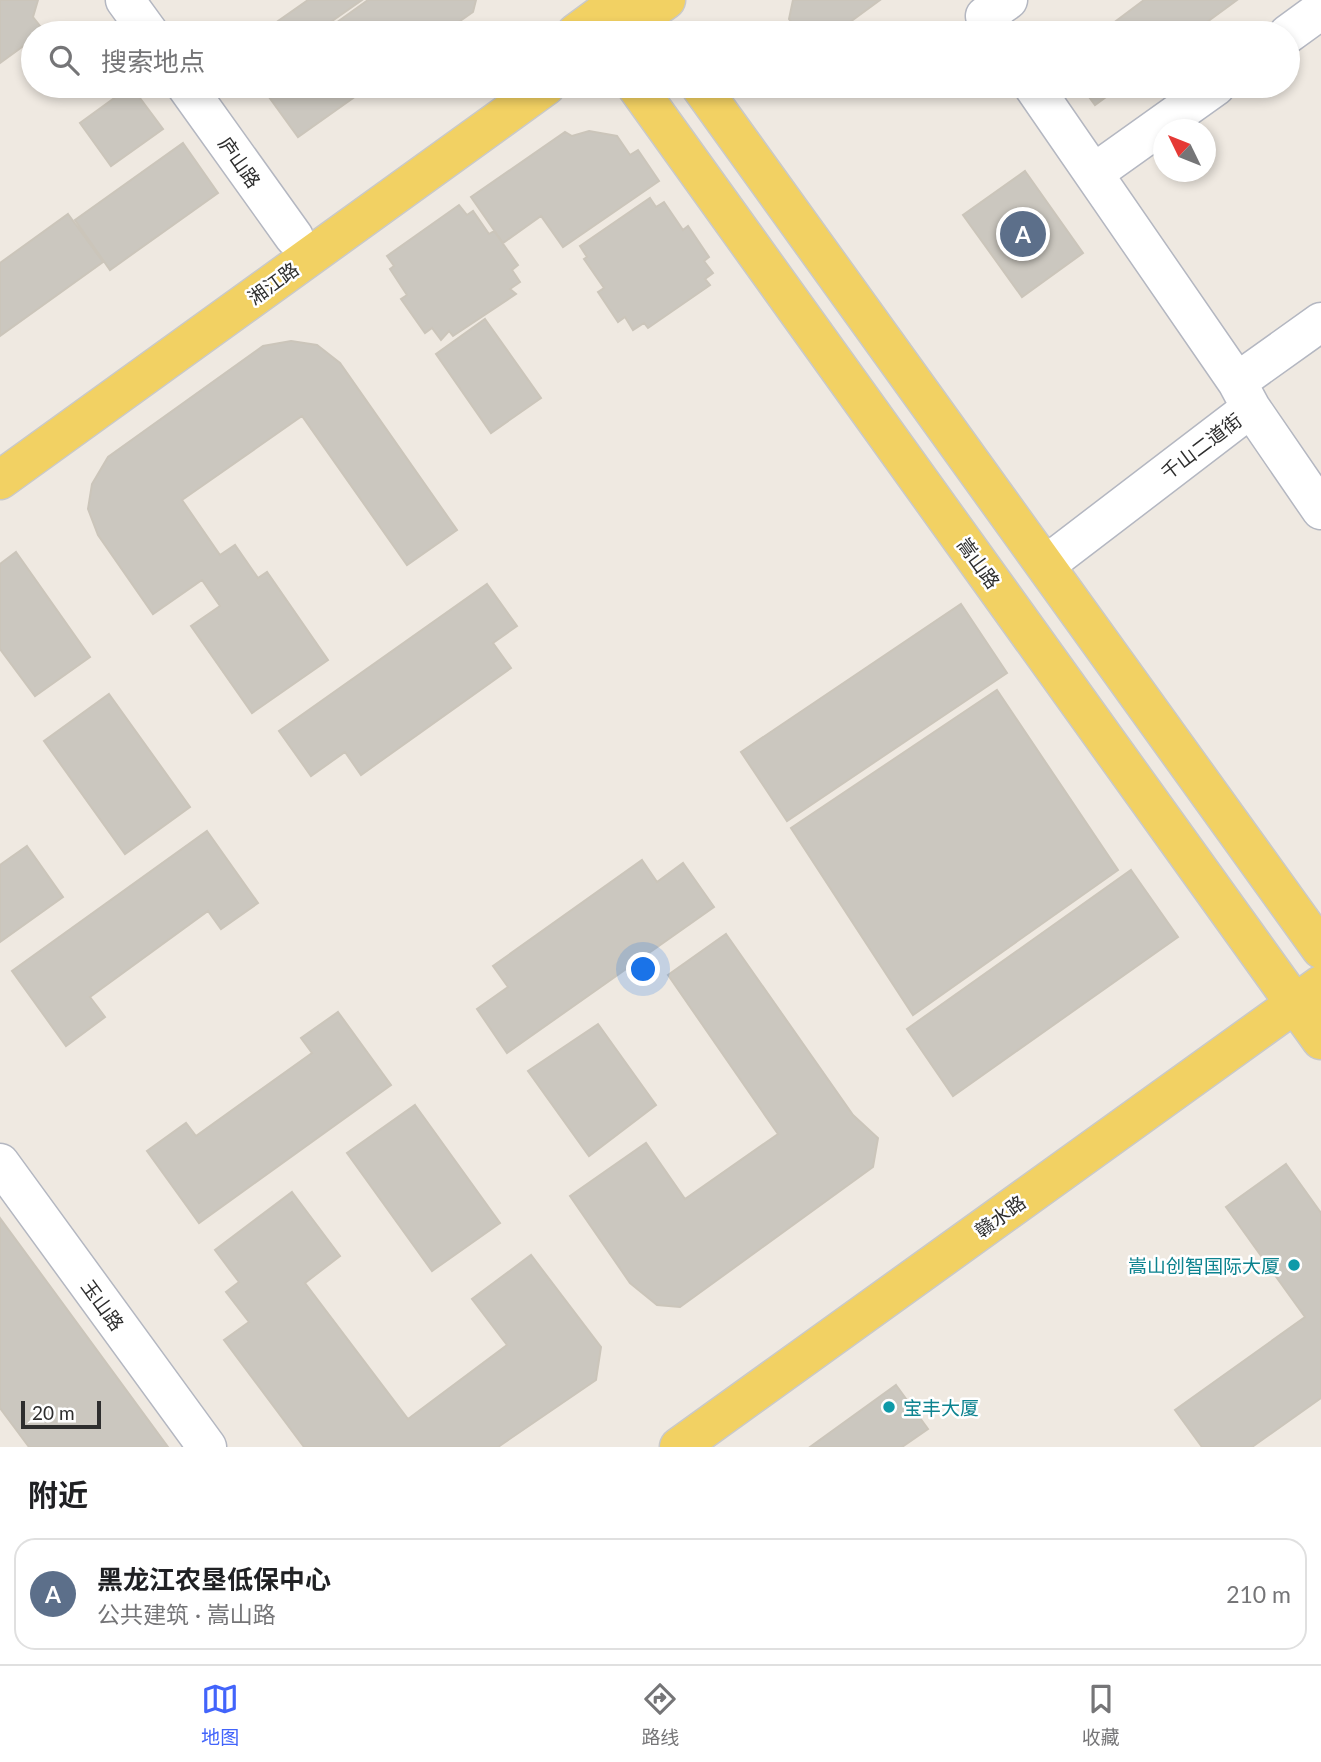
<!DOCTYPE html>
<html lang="zh">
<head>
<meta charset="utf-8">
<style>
  body { margin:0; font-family:Lato,"Noto Sans SC",sans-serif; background:#f2f2f2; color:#202124 }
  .compass { position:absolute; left:1153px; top:119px; width:63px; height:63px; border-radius:50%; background:#fff; box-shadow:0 4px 10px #0003; rotate:313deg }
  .scale { position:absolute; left:21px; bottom:18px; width:80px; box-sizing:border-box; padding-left:7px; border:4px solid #2e2e2e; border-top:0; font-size:19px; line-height:24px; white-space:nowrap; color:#2e2e2e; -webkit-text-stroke:5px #fff; paint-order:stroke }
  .you { position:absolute; left:644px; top:970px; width:24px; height:24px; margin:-18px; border:5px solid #fff; border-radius:50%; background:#1a73e8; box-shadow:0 0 0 10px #1a73e833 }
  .badge { display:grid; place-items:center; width:46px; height:46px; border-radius:50%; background:#4264fb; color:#fff; font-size:23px; font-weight:700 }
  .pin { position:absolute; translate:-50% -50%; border:4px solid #fff; box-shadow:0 2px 7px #0006 }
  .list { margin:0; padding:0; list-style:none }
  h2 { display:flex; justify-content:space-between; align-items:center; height:91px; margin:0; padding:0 28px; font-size:30px }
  h2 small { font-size:23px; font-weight:400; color:#757577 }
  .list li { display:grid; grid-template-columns:46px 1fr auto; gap:21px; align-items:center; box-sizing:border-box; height:112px; margin:0 14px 14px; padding:0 14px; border:2px solid #e0e0e0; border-radius:21px }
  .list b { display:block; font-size:26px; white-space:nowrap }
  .list p { margin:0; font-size:23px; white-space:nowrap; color:#757577 }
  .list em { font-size:23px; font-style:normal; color:#757577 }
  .icon { flex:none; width:38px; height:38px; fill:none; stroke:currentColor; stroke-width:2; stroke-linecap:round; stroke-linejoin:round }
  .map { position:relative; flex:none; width:1321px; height:1447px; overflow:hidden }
  .search { position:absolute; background:#fff; box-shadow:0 4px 10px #0003; left:21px; right:21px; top:21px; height:77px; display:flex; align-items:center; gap:18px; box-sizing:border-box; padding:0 24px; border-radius:38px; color:#757577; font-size:26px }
  .sheet { height:217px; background:#fff }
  nav { display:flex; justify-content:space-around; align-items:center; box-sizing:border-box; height:98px; border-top:2px solid #e0e0e0; background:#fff; font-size:19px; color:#757577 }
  nav a { display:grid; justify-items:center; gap:4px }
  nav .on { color:#4264fb }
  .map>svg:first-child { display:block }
  .building { fill:#cbc7bf; stroke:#cbc5ba; stroke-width:2 }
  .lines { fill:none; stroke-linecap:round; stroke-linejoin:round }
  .minor-casing { stroke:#b4b7c1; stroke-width:41 }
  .major-casing { stroke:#c9c9c9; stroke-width:41 }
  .minor { stroke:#fff; stroke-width:38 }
  .major { stroke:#f2d163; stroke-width:38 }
  .culture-dot { fill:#0f9aa8; stroke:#fff; stroke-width:2.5 }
  .labels { text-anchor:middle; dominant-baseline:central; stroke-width:5; stroke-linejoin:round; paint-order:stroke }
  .street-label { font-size:19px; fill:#2e2e2e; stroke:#fff }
  .culture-label { font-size:19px; fill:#0d838f; stroke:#fff; text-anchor:end }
</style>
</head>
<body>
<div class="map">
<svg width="1321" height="1447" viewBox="0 0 1321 1447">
  <rect width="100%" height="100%" fill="#efe9e1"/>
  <!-- building -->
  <path class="building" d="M0 0H38L33 17 44 31 33 33V39L0 63Z
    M308 0H362L315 33H261Z
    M368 0H476L473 12 443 33H322Z
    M793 0H880L835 33H799L789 19Z
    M1144 0H1237L1192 33H1100Z
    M131 86 163 129 111 166 80 123Z
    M261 86H370L298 137Z
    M1081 86H1121L1095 105Z
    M589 131 617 136 630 155 638 150 659 181 563 247 541 216 503 243 471 197 565 132 572 136Z
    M183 143 218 193 110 270 75 220Z
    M1025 171 1083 253 1022 297 963 215Z
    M650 198 656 207 664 202 683 230 688 226 709 257 704 261 713 273 705 279 710 285 648 328 644 323 633 330 625 317 618 322 598 292 604 288 584 259 587 257 580 246Z
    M459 205 467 215 473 211 489 234 494 231 518 265 512 270 520 282 510 289 516 294 453 336 449 331 441 340 432 328 425 333 401 299 407 295 390 269 394 266 387 256Z
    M68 214 103 262 0 336V263Z
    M485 319 541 398 491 433 436 354Z
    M291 341 317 345 340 363 457 530 407 565 302 416 182 500 220 555 235 545 258 578 267 572 328 660 252 713 191 626 220 606 202 580 153 614 98 535 88 509 92 484 108 457 263 346Z
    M16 552 90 657 35 696 0 649V564Z
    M487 584 517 626 493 643 511 668 361 775 345 752 311 776 279 731Z
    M961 604 1007 673 787 821 741 752Z
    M997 690 1118 870 913 1015 791 828Z
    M109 694 190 807 125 854 44 741Z
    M207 831 258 903 221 929 208 911 90 997 105 1017 66 1046 12 971Z
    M27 846 63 897 0 942V865Z
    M642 860 657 882 683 863 714 907 507 1053 477 1009 508 987 493 966Z
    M1131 870 1178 937 953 1096 907 1029Z
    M726 934 853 1115 878 1138 873 1167 680 1307 657 1305 630 1283 570 1196 646 1143 685 1199 778 1134 668 975Z
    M338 1012 391 1085 199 1223 147 1151 186 1123 196 1136 312 1053 301 1038Z
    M598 1024 656 1105 589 1156 528 1071Z
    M415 1105 500 1223 432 1271 347 1153Z
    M1286 1164 1321 1213V1398L1252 1447H1202L1175 1410 1305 1317 1226 1207Z
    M292 1192 340 1256 305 1283 408 1419 507 1345 472 1299 531 1255 601 1347 596 1380 498 1447H304L224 1340 249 1322 226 1292 239 1282 215 1250Z
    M0 1218 168 1447H29L0 1408Z
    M896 1385 928 1429 902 1447H810Z"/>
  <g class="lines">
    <!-- minor casing -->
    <g class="minor-casing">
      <path id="minor" d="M125 0 149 33
        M997 33 985 16 1008 0
        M1288 34 1321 10
        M186 86 294 237
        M1033 86 1237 382
        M1094 173 1216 86
        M1251 408 1321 510
        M1047 564 1251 408 1237 382 1321 322
        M0 1163 207 1447"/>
    </g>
    <!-- major casing -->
    <g class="major-casing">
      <path id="major" d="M576 33 621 0
        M619 33 666 0
        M636 86 1321 1040
        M700 86 1321 949
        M0 480 546 86
        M679 1447 1321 985"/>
    </g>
    <!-- minor -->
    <use href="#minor" class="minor"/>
    <!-- major -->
    <use href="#major" class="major"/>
  </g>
  <!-- markers -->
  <g class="culture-dot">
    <circle cx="1294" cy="1265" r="7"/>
    <circle cx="889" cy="1407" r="7"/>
  </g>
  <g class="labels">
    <!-- street labels -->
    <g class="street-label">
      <text transform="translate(240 162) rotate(55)">庐山路</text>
      <text transform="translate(273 283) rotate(-36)">湘江路</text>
      <text transform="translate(1201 446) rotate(-37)">千山二道街</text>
      <text transform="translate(979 563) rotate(54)">嵩山路</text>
      <text transform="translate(1000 1216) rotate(-36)">赣水路</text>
      <text transform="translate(103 1305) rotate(54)">玉山路</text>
    </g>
    <!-- culture labels -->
    <g class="culture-label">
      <text x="1280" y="1265">嵩山创智国际大厦</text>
      <text x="903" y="1407" text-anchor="start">宝丰大厦</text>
    </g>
  </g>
</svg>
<svg class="compass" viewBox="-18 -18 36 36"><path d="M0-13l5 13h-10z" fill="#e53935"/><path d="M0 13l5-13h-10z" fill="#757577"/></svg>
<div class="scale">20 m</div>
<div class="you"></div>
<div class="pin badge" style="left:1023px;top:234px;background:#5c6f8a">A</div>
<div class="search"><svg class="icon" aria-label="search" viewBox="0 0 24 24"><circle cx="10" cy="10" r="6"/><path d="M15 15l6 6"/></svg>搜索地点</div>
</div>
<section class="sheet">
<h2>附近<small></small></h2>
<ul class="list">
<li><span class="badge" style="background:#5c6f8a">A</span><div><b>黑龙江农垦低保中心</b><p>公共建筑 · 嵩山路</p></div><em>210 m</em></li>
</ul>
</section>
<nav>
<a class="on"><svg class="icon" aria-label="map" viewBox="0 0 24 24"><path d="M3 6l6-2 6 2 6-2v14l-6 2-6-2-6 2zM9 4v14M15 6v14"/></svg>地图</a>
<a><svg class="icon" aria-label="directions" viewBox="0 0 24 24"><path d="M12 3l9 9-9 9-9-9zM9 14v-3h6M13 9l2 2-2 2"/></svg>路线</a>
<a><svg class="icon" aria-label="saved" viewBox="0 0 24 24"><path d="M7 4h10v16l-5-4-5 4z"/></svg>收藏</a>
</nav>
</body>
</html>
